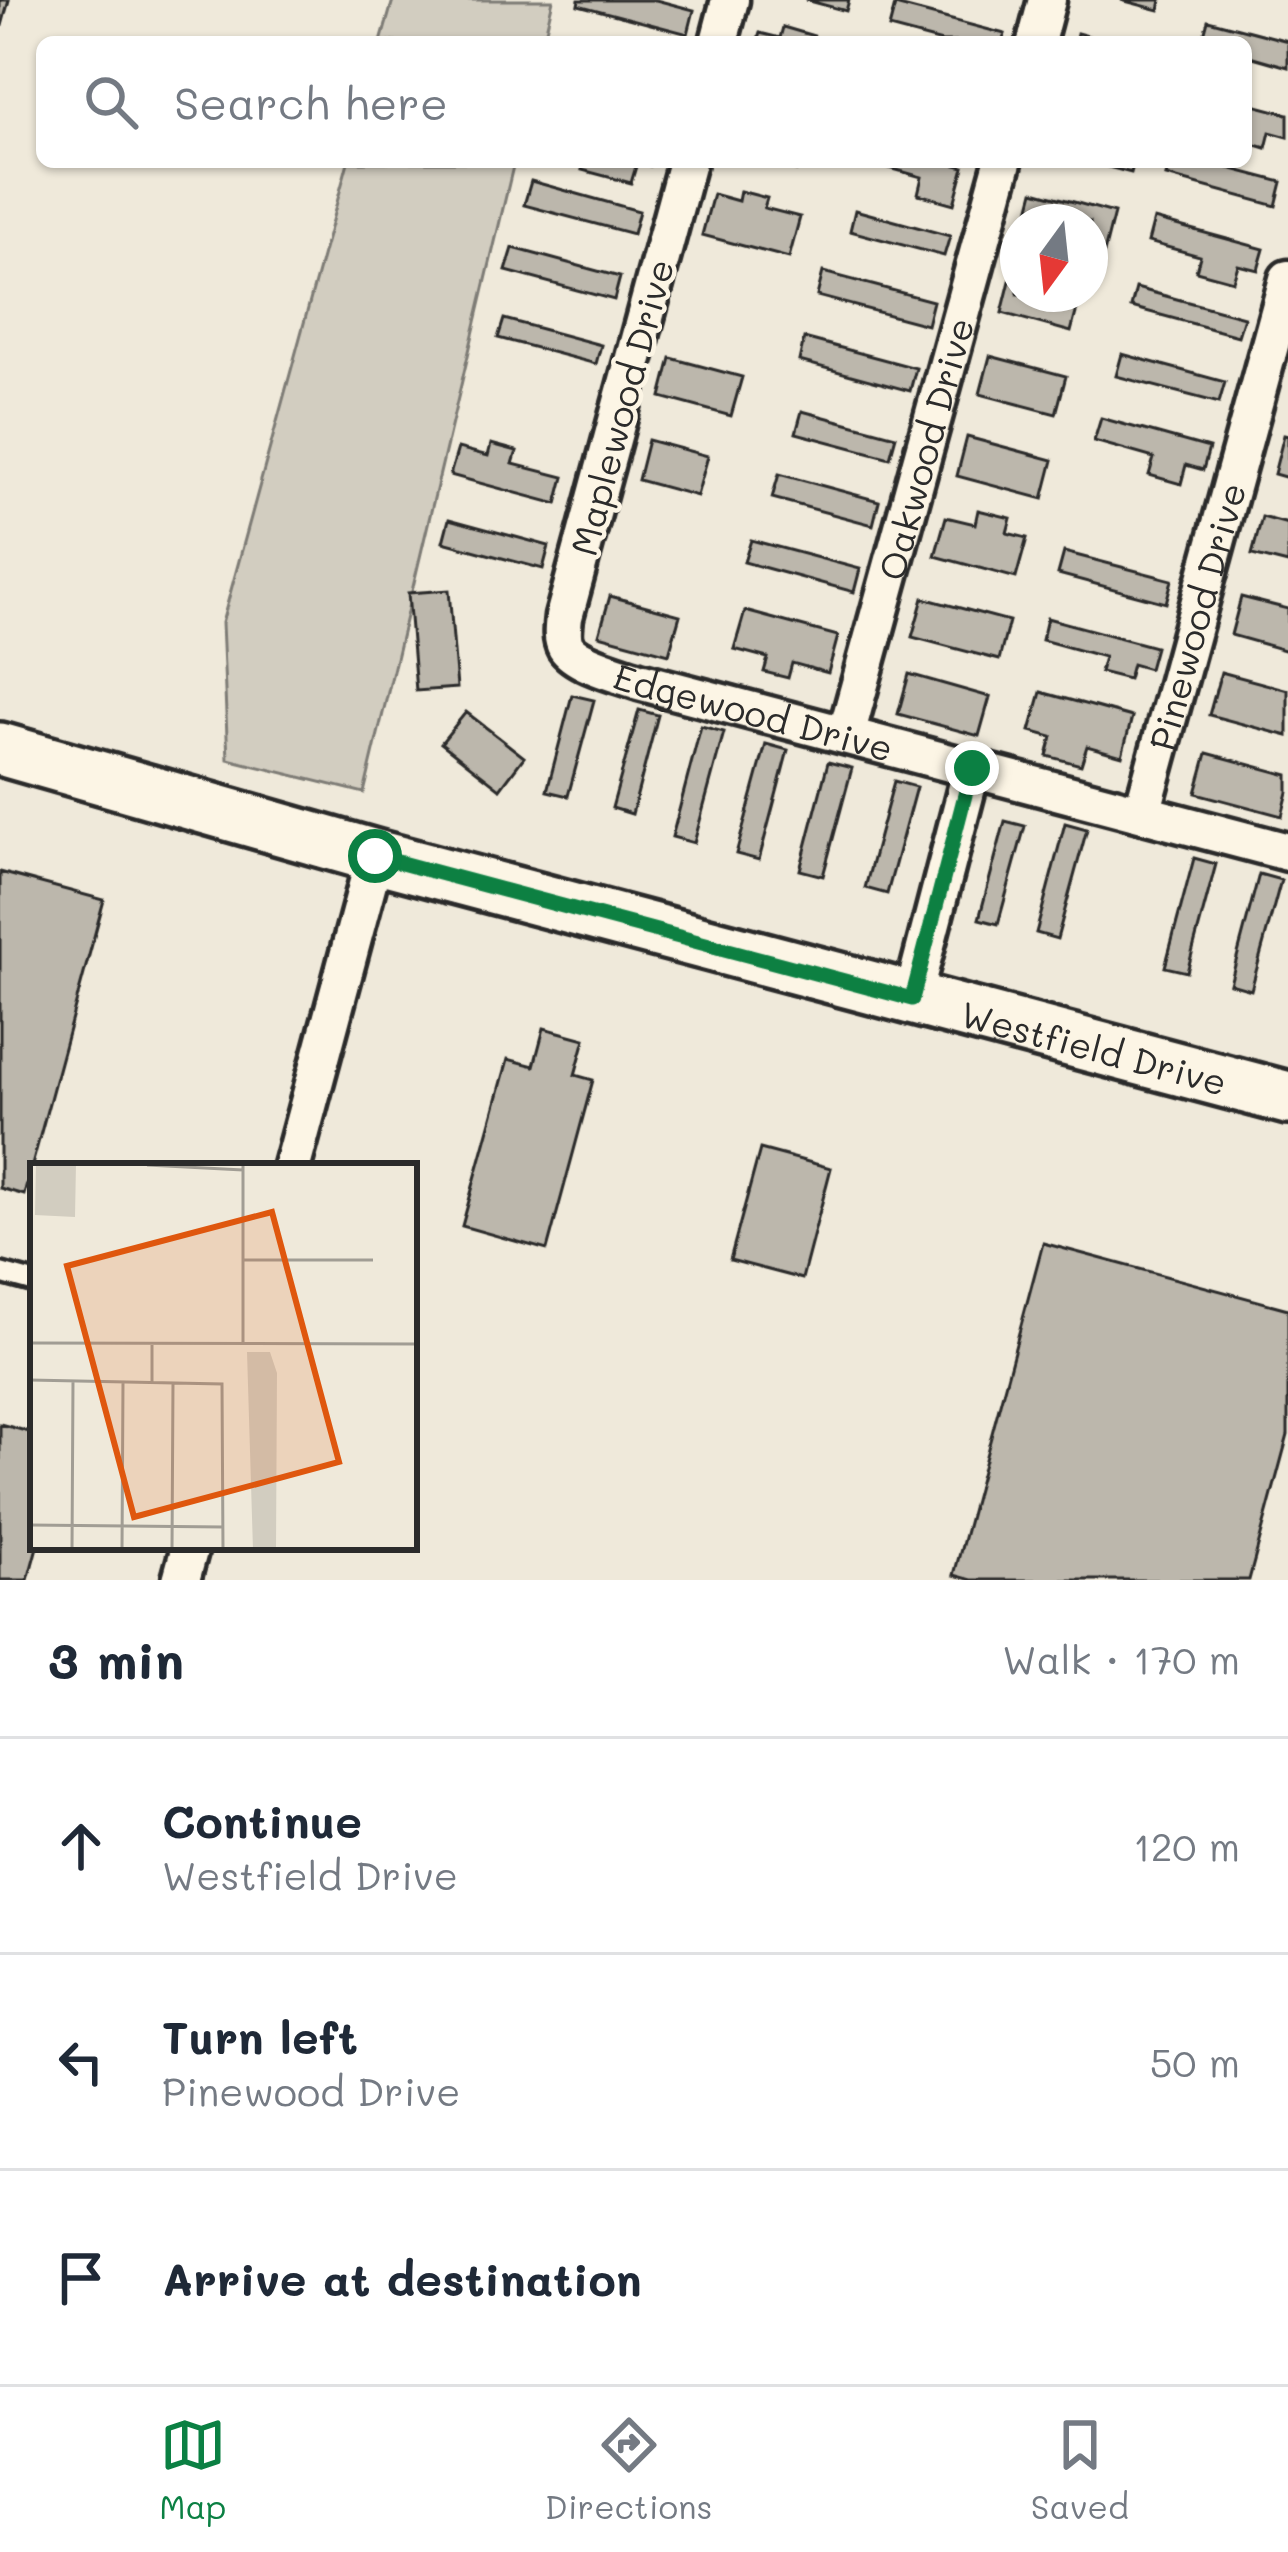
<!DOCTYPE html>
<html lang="en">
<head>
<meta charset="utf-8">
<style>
  body { margin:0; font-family:Mali,sans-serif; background:#f2f2f3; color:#1f2937 }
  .compass { position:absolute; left:1000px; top:204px; width:108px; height:108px; border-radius:50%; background:#fff; box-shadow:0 3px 9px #0004; rotate:195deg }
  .stop { position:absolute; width:36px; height:36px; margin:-27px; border:9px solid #0b8043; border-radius:50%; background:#fff }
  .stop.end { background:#0b8043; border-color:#fff; box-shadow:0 3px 12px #0008 }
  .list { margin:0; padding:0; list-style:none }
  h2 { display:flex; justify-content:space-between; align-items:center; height:156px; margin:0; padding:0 48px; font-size:51px }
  h2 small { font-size:39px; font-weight:400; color:#747a83 }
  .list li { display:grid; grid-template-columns:78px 1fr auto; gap:36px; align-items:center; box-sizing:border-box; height:216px; padding:0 48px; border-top:3px solid #e0e1e3 }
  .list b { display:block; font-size:45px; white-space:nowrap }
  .list p { margin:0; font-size:39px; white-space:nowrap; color:#747a83 }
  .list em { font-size:39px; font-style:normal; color:#747a83 }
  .icon { flex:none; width:66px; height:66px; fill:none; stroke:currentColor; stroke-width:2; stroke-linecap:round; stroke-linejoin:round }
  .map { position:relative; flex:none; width:1288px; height:1580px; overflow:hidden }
  .search { position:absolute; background:#fff; box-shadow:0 3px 9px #0004; left:36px; right:36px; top:36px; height:132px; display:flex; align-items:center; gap:30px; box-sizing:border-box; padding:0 42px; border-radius:18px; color:#747a83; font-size:45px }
  .sheet { height:804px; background:#fff }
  nav { display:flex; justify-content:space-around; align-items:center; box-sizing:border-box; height:168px; border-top:3px solid #e0e1e3; background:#fff; font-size:33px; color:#747a83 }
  nav a { display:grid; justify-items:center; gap:6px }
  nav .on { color:#0b8043 }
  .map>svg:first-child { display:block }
  .green { fill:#d2cdc0; stroke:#7e7c76; stroke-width:3 }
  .building { fill:#bcb7ac; stroke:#2b2b2b; stroke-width:3 }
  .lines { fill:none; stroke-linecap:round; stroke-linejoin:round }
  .lane-casing { stroke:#2b2b2b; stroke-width:27 }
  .street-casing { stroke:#2b2b2b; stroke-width:45 }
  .secondary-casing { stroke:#2b2b2b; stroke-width:60 }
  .lane { stroke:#fcf5e5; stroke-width:18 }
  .street { stroke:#fcf5e5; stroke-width:36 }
  .secondary { stroke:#fcf5e5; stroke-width:51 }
  .route { stroke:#0b8043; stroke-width:15 }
  .labels { text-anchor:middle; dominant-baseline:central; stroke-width:9; stroke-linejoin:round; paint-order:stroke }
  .street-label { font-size:36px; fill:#2b2b2b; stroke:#fcf5e5 }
  .inset-road { fill:none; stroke:#a19d94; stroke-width:3 }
  .view { fill:#df570e; fill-opacity:0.15; stroke:#df570e; stroke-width:6 }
  .inset-edge { fill:none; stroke:#2b2b2b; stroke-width:6 }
</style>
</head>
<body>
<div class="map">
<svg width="1288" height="1580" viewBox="0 0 1288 1580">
  <rect width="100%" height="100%" fill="#efe9da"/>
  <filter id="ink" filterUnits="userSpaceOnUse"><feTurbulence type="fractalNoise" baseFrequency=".00833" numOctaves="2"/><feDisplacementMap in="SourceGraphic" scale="24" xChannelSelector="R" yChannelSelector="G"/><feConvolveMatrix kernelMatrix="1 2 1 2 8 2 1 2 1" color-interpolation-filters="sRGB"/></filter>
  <g filter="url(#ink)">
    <!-- green -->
    <path class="green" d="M393 0H553L543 42H381Z
      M348 162H514L364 793 228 759 222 623Z"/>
    <!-- building -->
    <path class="building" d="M0 0H9L0 33Z
      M579 0H656L694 10 688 34 578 5Z
      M806 0H849L846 11Z
      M1121 0H1161L1159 10Z
      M895 5 1005 34 1002 42H942L889 28Z
      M1208 20 1288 41V67L1246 55V42H1202Z
      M783 27 814 36 812 42H757L760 33 780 38Z
      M1077 33 1110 42H1075Z
      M1246 103 1288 114V137L1270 132 1266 148 1246 142 1248 128 1246 127Z
      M584 162H651L650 166 637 163 631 183 582 170Z
      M761 162H799L796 171Z
      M868 162H945L964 167 954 204 918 194 922 177Z
      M1089 162H1134L1131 173Z
      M1170 162H1206L1282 182 1276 206 1166 176Z
      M531 181 639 211 633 234 524 205Z
      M740 191 767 198 764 208 800 217 789 258 702 235 713 194 738 201Z
      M1034 191 1114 213 1104 253 1090 249V222H1026Z
      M855 210 950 236 944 256 850 231Z
      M1154 219 1264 249 1258 270 1238 265 1233 281 1196 271 1200 256 1148 242Z
      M513 248 620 277 614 300 506 271Z
      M823 272 933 301 927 325 817 296Z
      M1012 273 1018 275V294H1081L1071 332 1002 313Z
      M1136 288 1244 317 1238 336 1131 307Z
      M504 319 601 345 596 364 498 338Z
      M804 338 916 368 910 391 799 361Z
      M1122 354 1225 382 1219 403 1116 376Z
      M990 356 1066 376 1056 414 980 394Z
      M671 358 742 377 731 416 661 397Z
      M802 411 896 436 890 458 796 433Z
      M1101 418 1209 448 1203 470 1186 465 1181 484 1149 475 1154 458 1094 441Z
      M1284 435 1288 436V478L1274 474Z
      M967 437 1053 460 1043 499 957 476Z
      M648 440 708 456 697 496 638 480Z
      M491 444 517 451 513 464 564 477 557 504 450 475 458 448 488 456Z
      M779 474 879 501 873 525 772 498Z
      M978 510 1011 518 1007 533 1027 538 1016 578 935 556 946 517 975 524Z
      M1262 517 1288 524V564L1252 555Z
      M449 519 549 546 543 569 443 542Z
      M751 540 860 569 854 592 744 562Z
      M1064 552 1172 580 1166 603 1058 574Z
      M449 590 457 688 416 691 408 593Z
      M610 596 680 615 669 654 599 635Z
      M1241 597 1288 609V651L1231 635Z
      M923 598 1009 621 999 660 912 637Z
      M745 611 838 636 828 673 792 663 788 678 764 672 768 658 734 649Z
      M1047 618 1155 647 1149 669 1132 664 1128 679 1100 672 1104 657 1042 640Z
      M1221 672 1288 690V736L1209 715Z
      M909 674 990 697 979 736 898 714Z
      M1041 692 1132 717 1122 756 1087 746 1081 765 1047 756 1052 737 1030 731Z
      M572 695 594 700 568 796 547 791Z
      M639 710 658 715 632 814 612 808Z
      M466 712 524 757 500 789 441 743Z
      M701 726 724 732 694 843 672 837Z
      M766 744 788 750 759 860 736 854Z
      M1207 753 1288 775V792L1282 816 1196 793Z
      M828 762 852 768 823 876 800 870Z
      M894 781 916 787 887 894 865 888Z
      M1005 821 1025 826 998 924 979 919Z
      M1065 823 1087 829 1057 939 1036 933Z
      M1194 858 1216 864 1187 972 1165 967Z
      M0 872 104 900 24 1195 0 1188Z
      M1259 874 1281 880 1251 990 1230 984Z
      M544 1028 585 1039 575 1075 593 1080 547 1250 462 1226 508 1059 534 1066Z
      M760 1149 831 1168 802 1279 730 1260Z
      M1043 1243 1288 1309V1435L1249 1580H972L954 1575Z
      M0 1424 33 1433V1547H37L28 1580H0Z"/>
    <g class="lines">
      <!-- lane casing -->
      <g class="lane-casing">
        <path id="lane" d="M0 1273 33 1282"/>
      </g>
      <!-- street casing -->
      <g class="street-casing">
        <g id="street">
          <path d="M719 42 730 0"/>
          <path d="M1036 42 1047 0"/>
          <path id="s1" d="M687 162 564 617C563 627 561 638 566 647 577 664 620 674 639 681L1288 852"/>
          <path id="s2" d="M846 735 1003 162"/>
          <path id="s3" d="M1142 813 1288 279"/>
          <path d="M912 999 972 768"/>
          <path d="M292 1166 375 856"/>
          <path d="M181 1580 190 1547"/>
        </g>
      </g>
      <!-- secondary casing -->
      <g class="secondary-casing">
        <g id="secondary">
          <path id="s4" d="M0 749 375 856 1288 1098"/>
        </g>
      </g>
      <!-- lane -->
      <use href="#lane" class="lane"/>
      <!-- street -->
      <use href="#street" class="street"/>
      <!-- secondary -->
      <use href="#secondary" class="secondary"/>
    </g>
  </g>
  <g class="lines" filter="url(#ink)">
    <!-- route -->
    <path class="route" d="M375 856 912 999 972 768"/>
  </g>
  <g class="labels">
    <!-- street labels -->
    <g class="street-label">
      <text transform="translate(621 407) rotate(-75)">Maplewood Drive</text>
      <text stroke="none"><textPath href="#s2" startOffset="297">Oakwood Drive</textPath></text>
      <text stroke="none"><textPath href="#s3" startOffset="204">Pinewood Drive</textPath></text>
      <text stroke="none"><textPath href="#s1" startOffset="702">Edgewood Drive</textPath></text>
      <text stroke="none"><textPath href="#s4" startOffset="1134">Westfield Drive</textPath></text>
    </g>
  </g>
  <!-- overview -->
  <g transform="translate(30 1163)">
    <rect width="387" height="387" fill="#efe9da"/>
    <path d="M6 0H46L45 54 5 52ZM217 189H240L247 210 246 387H223Z" fill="#d2cdc0"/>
    <path class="inset-road" d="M213 0V179M117 2 213 7M213 97H343M0 180 387 181M122 180V219M0 217 192 221 193 387M0 362 193 364M42 387 43 218M92 387 93 219M142 387 143 219"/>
    <path class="view" d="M242 49 309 299 104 354 37 103Z"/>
    <rect width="387" height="387" class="inset-edge"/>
  </g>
</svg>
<svg class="compass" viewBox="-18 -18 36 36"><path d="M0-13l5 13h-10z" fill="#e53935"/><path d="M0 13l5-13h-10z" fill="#747a83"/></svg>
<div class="stop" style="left:375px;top:856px"></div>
<div class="stop end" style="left:972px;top:768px"></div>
<div class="search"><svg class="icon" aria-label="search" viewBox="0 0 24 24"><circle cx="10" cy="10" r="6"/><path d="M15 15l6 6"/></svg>Search here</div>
</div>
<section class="sheet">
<h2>3 min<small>Walk · 170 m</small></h2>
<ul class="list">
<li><svg class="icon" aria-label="ahead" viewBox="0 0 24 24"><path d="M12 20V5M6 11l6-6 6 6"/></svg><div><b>Continue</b><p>Westfield Drive</p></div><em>120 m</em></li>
<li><svg class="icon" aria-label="left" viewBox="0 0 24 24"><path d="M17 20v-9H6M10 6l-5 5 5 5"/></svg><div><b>Turn left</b><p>Pinewood Drive</p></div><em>50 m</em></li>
<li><svg class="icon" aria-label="arrive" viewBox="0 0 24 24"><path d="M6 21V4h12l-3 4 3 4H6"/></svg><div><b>Arrive at destination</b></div></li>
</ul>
</section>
<nav>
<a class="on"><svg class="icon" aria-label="map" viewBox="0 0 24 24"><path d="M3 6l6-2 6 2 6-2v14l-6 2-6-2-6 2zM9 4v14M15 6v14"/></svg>Map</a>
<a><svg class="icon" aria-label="directions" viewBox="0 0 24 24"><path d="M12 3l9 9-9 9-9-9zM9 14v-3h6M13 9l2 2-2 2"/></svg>Directions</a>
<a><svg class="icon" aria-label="saved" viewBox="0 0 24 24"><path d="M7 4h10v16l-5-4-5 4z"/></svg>Saved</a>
</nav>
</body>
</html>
